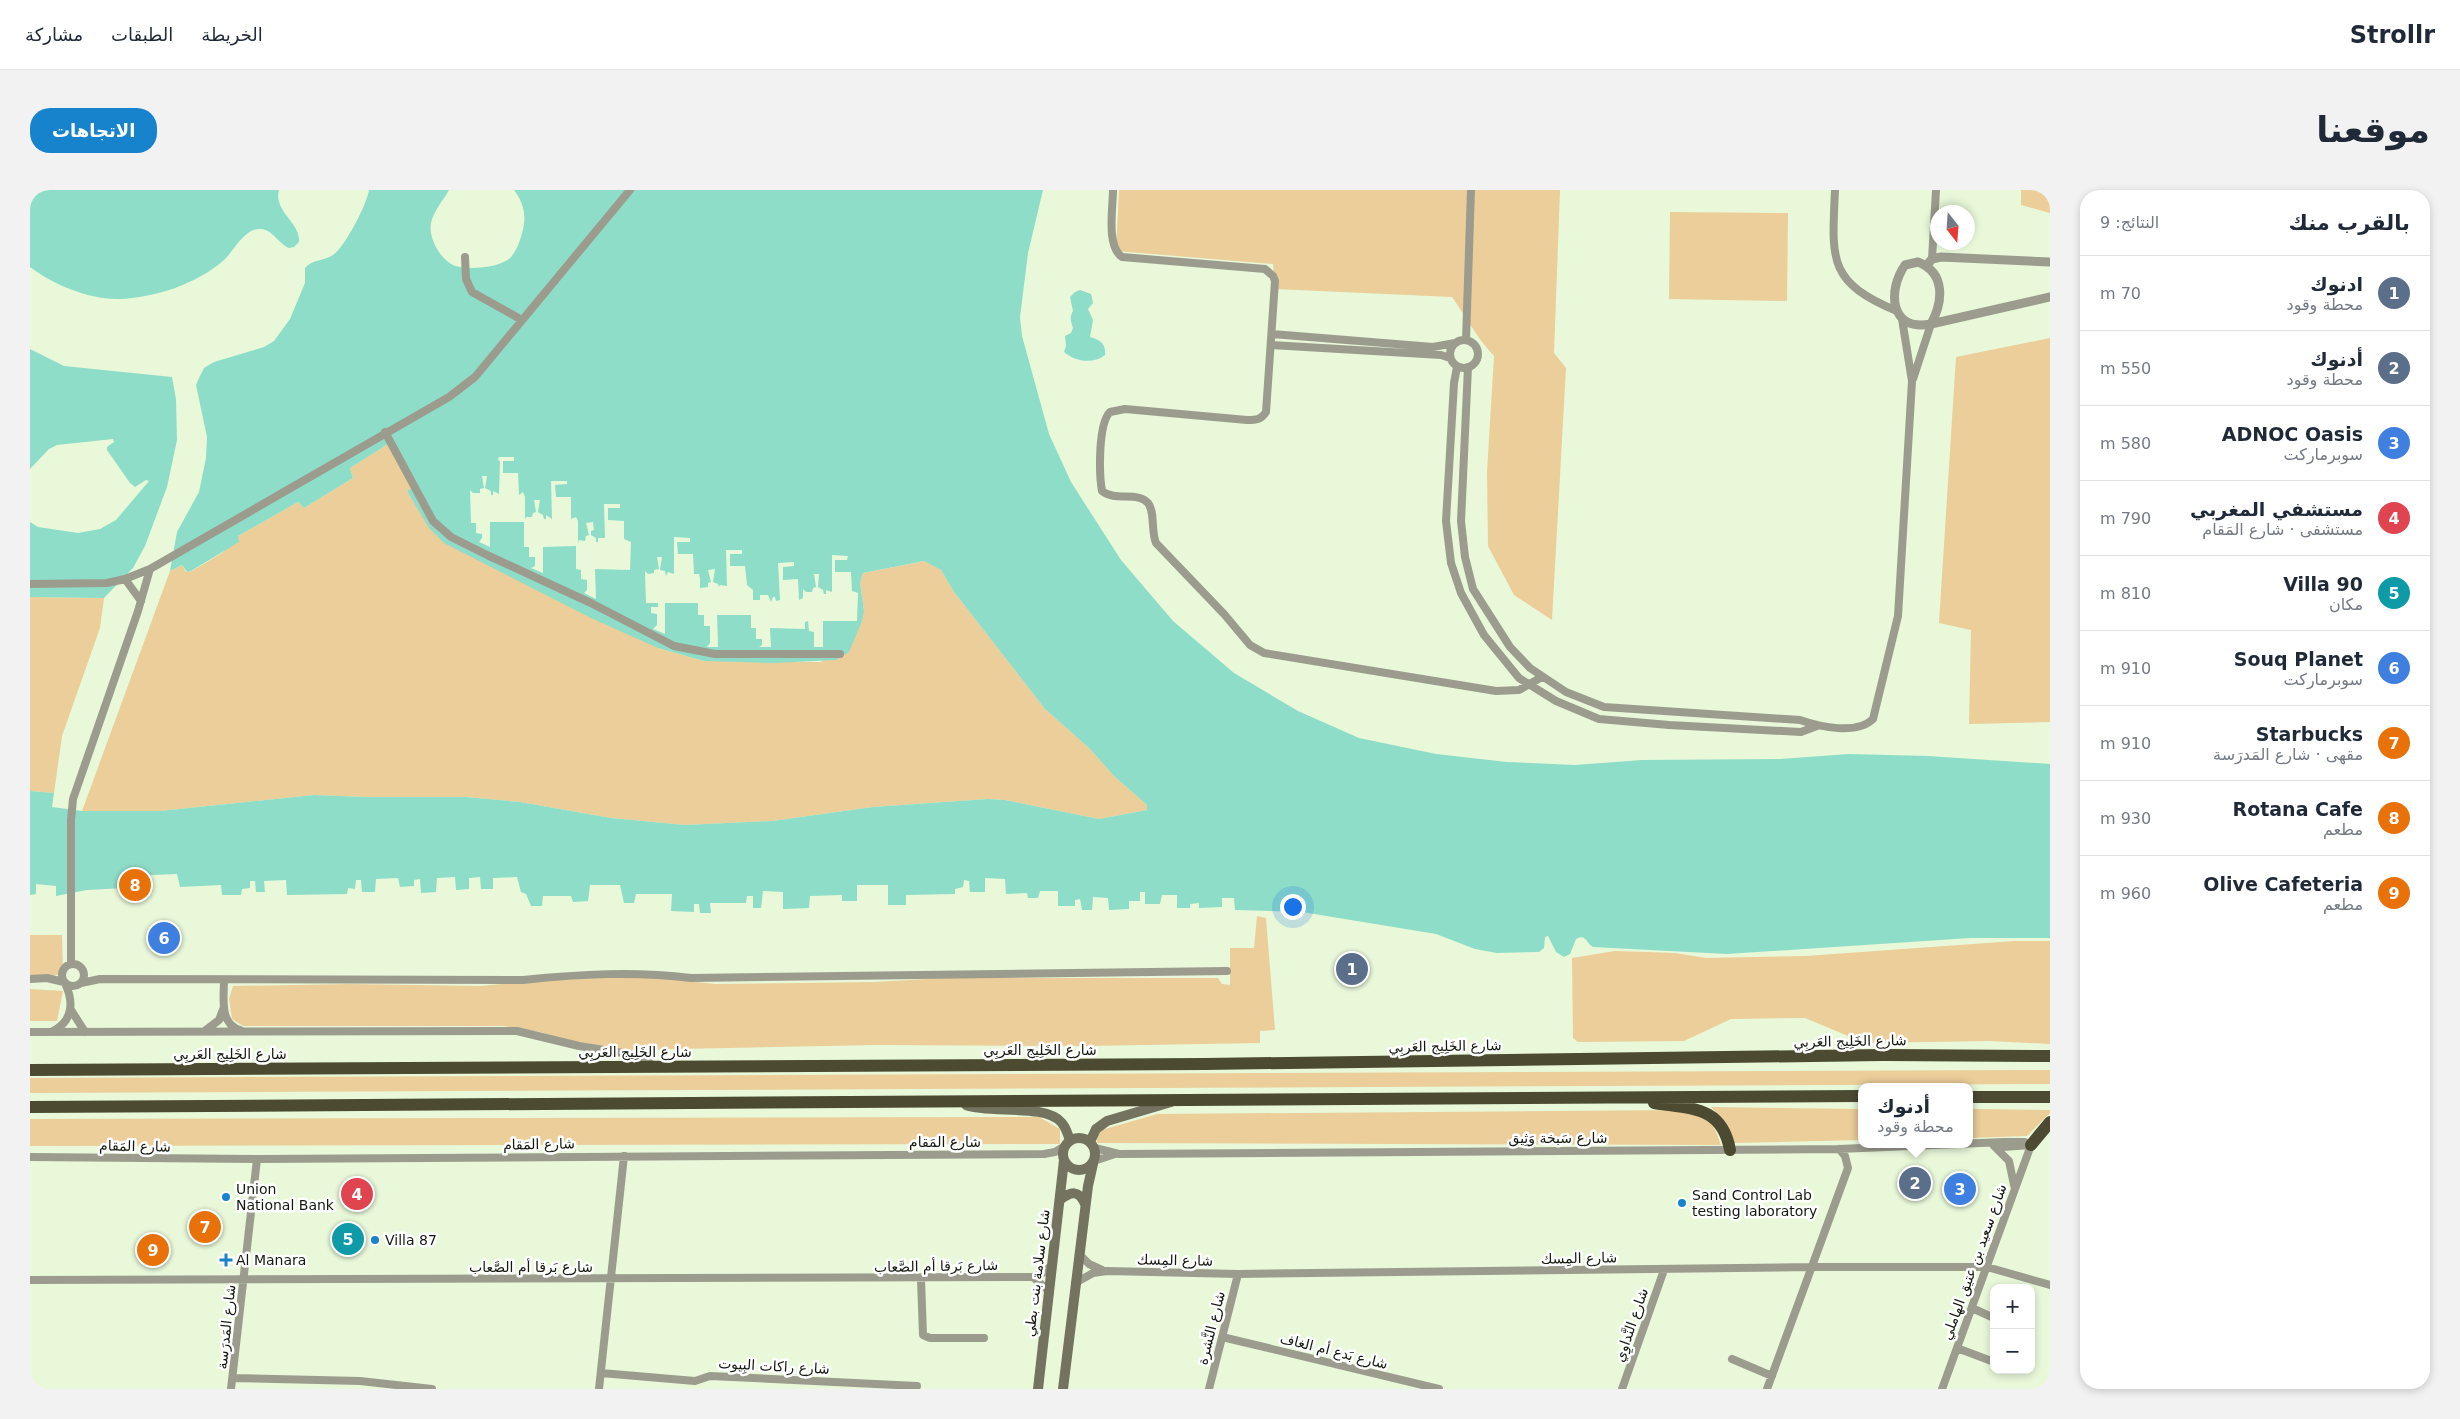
<!DOCTYPE html>
<html lang="ar">
<head>
<meta charset="utf-8">
<style>
  body { margin:0; font-family:"DejaVu Sans","Noto Naskh Arabic",sans-serif; background:#f2f2f3; color:#1f2937; direction:rtl }
  .controls { position:absolute; right:15px; bottom:15px; display:grid; overflow:hidden; border-radius:10px; box-shadow:0 2px 8px #0003 }
  .controls button { width:45px; height:45px; display:grid; place-items:center; padding:0; border:0; border-bottom:1px solid #e0e1e3; background:#fff; color:#1f2937; font:25px sans-serif }
  .compass { position:absolute; left:1900px; top:15px; width:45px; height:45px; border-radius:50%; background:#fff; box-shadow:0 2px 8px #0003; rotate:163deg }
  .you { position:absolute; left:1262px; top:716px; width:18px; height:18px; margin:-12px; border:4px solid #fff; border-radius:50%; background:#1a73e8; box-shadow:0 0 0 8px #1a73e833 }
  .badge { display:grid; place-items:center; width:32px; height:32px; border-radius:50%; background:#1883cd; color:#fff; font-size:16px; font-weight:700 }
  .pin { position:absolute; translate:-50% -50%; border:2px solid #fff; box-shadow:0 1px 5px #0006 }
  .popup { position:absolute; left:1828px; top:893px; width:115px; height:65px; box-sizing:border-box; display:grid; place-content:center; border-radius:10px; background:#fff; filter:drop-shadow(0 1px 4px #0005); font-size:16px; white-space:nowrap; color:#747a83 }
  .popup b { font-size:19px; color:#1f2937 }
  .popup::after { content:''; position:absolute; left:50%; top:100%; margin-left:-10px; border:10px solid transparent; border-top-color:#fff }
  .list { margin:0; padding:0; list-style:none }
  h2 { display:flex; justify-content:space-between; align-items:center; height:65px; margin:0; padding:0 20px; font-size:21px }
  h2 small { font-size:16px; font-weight:400; color:#747a83 }
  .list li { display:grid; grid-template-columns:32px 1fr auto; gap:15px; align-items:center; box-sizing:border-box; height:75px; padding:0 20px; border-top:1px solid #e0e1e3 }
  .list b { display:block; font-size:19px; white-space:nowrap }
  .list p { margin:0; font-size:16px; white-space:nowrap; color:#747a83 }
  .list em { font-size:16px; font-style:normal; color:#747a83 }
  .map { position:relative; flex:none; width:2020px; height:1199px; overflow:hidden; direction:ltr; border-radius:20px }
  header { display:flex; align-items:center; gap:30px; box-sizing:border-box; height:70px; padding:0 25px; background:#fff; border-bottom:1px solid #e0e1e3 }
  header strong { font-size:24px }
  nav { display:flex; gap:28px; margin-inline-start:auto; font-size:18px }
  .intro { display:flex; align-items:center; justify-content:space-between; box-sizing:border-box; height:120px; padding:0 30px }
  h1 { margin:0; font-size:35px }
  .button { padding:12px 22px; border-radius:20px; background:#1883cd; color:#fff; font-size:18px; font-weight:700 }
  main { display:flex; gap:30px; padding:0 30px }
  aside { flex:1; background:#fff; border-radius:20px; box-shadow:0 2px 8px #0003 }
  .map>svg:first-child { display:block }
  .green { fill:#ebce99 }
  .water { fill:#8eddc8 }
  .pier { fill:#e8f8d9 }
  .lines { fill:none; stroke-linecap:round; stroke-linejoin:round }
  .minor { stroke:#9c9c8e; stroke-width:8 }
  .tertiary { stroke:#9c9c8e; stroke-width:9 }
  .secondary { stroke:#74735f; stroke-width:10 }
  .trunk { stroke:#4c4a31; stroke-width:12 }
  .poi-dot { fill:#1883cd; stroke:#fff; stroke-width:2 }
  .labels { text-anchor:middle; dominant-baseline:central; stroke-width:5; stroke-linejoin:round; paint-order:stroke }
  .street-label { font-size:14px; fill:#14190f; stroke:#fff }
  .poi-label { font-size:14px; fill:#14190f; stroke:#fff; text-anchor:start }
</style>
</head>
<body>
<header>
<strong>Strollr</strong>
<nav><a>الخريطة</a><a>الطبقات</a><a>مشاركة</a></nav>
</header>
<div class="intro"><h1>موقعنا</h1><a class="button">الاتجاهات</a></div>
<main>
<aside>
<h2>بالقرب منك<small>النتائج: 9</small></h2>
<ul class="list">
<li><span class="badge" style="background:#5c6f8a">1</span><div><b>ادنوك</b><p>محطة وقود</p></div><em>70 m</em></li>
<li><span class="badge" style="background:#5c6f8a">2</span><div><b>أدنوك</b><p>محطة وقود</p></div><em>550 m</em></li>
<li><span class="badge" style="background:#3f7fe0">3</span><div><b>ADNOC Oasis</b><p>سوبرماركت</p></div><em>580 m</em></li>
<li><span class="badge" style="background:#e0444e">4</span><div><b>مستشفي المغربي</b><p>مستشفى · شارع المَقام</p></div><em>790 m</em></li>
<li><span class="badge" style="background:#0f9aa8">5</span><div><b>Villa 90</b><p>مكان</p></div><em>810 m</em></li>
<li><span class="badge" style="background:#3f7fe0">6</span><div><b>Souq Planet</b><p>سوبرماركت</p></div><em>910 m</em></li>
<li><span class="badge" style="background:#e8710a">7</span><div><b>Starbucks</b><p>مقهى · شارع المَدرَسة</p></div><em>910 m</em></li>
<li><span class="badge" style="background:#e8710a">8</span><div><b>Rotana Cafe</b><p>مطعم</p></div><em>930 m</em></li>
<li><span class="badge" style="background:#e8710a">9</span><div><b>Olive Cafeteria</b><p>مطعم</p></div><em>960 m</em></li>
</ul>
</aside>
<div class="map">
<svg width="2020" height="1199" viewBox="0 0 2020 1199">
  <rect width="100%" height="100%" fill="#e8f8d9"/>
  <!-- green -->
  <path class="green" d="M1089 0H1530L1524 163 1536 178 1522 430 1484 405 1458 356 1457 282 1464 166C1446 147 1437 128 1422 107L1245 99 1243 74 1086 61Z
    M1991 0H2020V23L1991 15Z
    M1640 22 1758 23 1757 111 1639 109Z
    M2020 148V532L1939 534 1941 440 1909 433 1926 167Z
    M358 254 383 297 377 301 387 317 628 458 674 471 791 472 834 420 830 393 833 383 895 371 911 380 924 402 1015 519 1059 558 1084 586 1117 615V620L1069 629 975 610 958 609 843 617 742 631 655 635 581 628 490 612 436 607H336L284 605 130 621H52L140 381 152 375 156 382 162 381 192 363 208 346 268 312 274 318 323 288 320 278Z
    M0 407 74 408 70 438 32 546 24 603 0 601Z
    M1227 726 1236 728 1245 840 1230 841V853L1057 856 847 855 599 860 562 858 510 842 474 836H213L202 829 199 809 203 796 319 794 450 796 529 789 622 787 685 794 844 792 916 788H1188L1192 794 1200 795V758H1224Z
    M0 745H32L33 780 27 785 0 786Z
    M1985 751H2020V854L1959 851 1835 853 1775 828 1701 829 1654 851 1548 852 1543 848 1542 768 1585 761 1645 763 1676 768 1776 766Z
    M0 799 33 801 27 831H0Z
    M2020 880V894L0 903V888Z
    M1681 917 1831 919V950L1704 953 1692 929Z
    M1939 919 2020 920V923L1997 946 1939 948Z
    M1652 920C1679 927 1682 929 1691 955L1067 953 1068 941 1127 924Z
    M1009 927 1030 939V954L0 956V929Z"/>
  <!-- water -->
  <path class="water" d="M0 0H249C243 21 271 33 269 52L264 57 259 58C249 54 243 40 231 39 215 37 204 61 194 70 167 94 124 108 89 109 60 110 22 94 0 77Z
    M339 0H419C413 11 404 20 401 33 398 47 410 69 423 75 436 81 472 78 481 67 487 60 490 51 492 43 497 27 494 13 484 0H1013L998 63 990 127 992 146 1019 244 1041 292 1091 370 1143 431 1204 483 1268 521 1329 548 1406 564 1477 572 1545 575 1612 570 1750 569 1819 564 1898 566 2020 574V748H1940L1697 764 1563 757C1556 753 1556 743 1546 749L1540 764 1534 767 1526 762 1518 746 1515 747 1514 758 1509 762 1467 763 1445 759 1406 744 1272 722 1205 720 1204 708H1192V717L1169 718V713L1160 714V718H1147V705H1132L1130 714H1115V702H1110V711H1099V719L1079 720 1078 708 1063 707 1062 720H1052L1050 709 1045 710V716H1028V701H1010L1008 708H998L997 703 976 704 975 689 955 688V702H940L939 691 934 690 933 697 925 699V704L876 705V715H858V695H827V711H812V705L780 706 779 718 753 719V702L733 701 731 718H723V706H717L716 713H680L681 723H670L669 714H664V722L641 721 642 704H606L604 713H594L590 695H560L558 711 543 712 541 706H513L512 716H501L496 704 491 702 487 687 463 688V699H451L450 687 439 688V699L426 700 425 687 407 688 406 702 391 703 390 689 384 690V696L370 697 368 688 346 689 345 702H332L331 690H326L325 699 318 698 317 704 257 705 256 690 234 691 235 702H226L225 691H220V698L212 699 211 705H192L191 695 150 697 147 684 95 686V698L57 700 26 706V696L6 694V704L0 705V601L24 603 22 617 52 621H130L284 605 336 607H436L490 612 581 628 655 635 742 631 843 617 958 609 975 610 1069 629 1117 620V615L1084 586 1059 558 1015 519 924 402 911 380 894 371 833 383 830 393 834 420 832 431 819 462 806 470 744 473 674 471 628 458 561 428 414 353 399 338 377 301 383 297 358 254 320 278 323 288 274 318 268 312 208 346 209 352 161 381 157 382 152 375 140 381 147 342 169 302 176 268 177 247 166 195 169 188 174 178 184 172 234 157 244 151 260 129 275 93V78C283 69 294 71 303 65 315 57 337 14 339 0Z
    M1050 100 1061 104 1063 113 1058 119 1063 130 1060 147C1070 150 1076 153 1075 165 1062 175 1045 171 1034 162L1036 156 1035 146 1041 143 1043 138C1041 131 1039 128 1043 121L1040 107 1045 102Z
    M0 159 34 176 142 187 146 209 147 250 137 297 115 356 103 378 74 408 0 407V332L8 337 48 343 70 339 86 330 119 291 116 290 105 297 100 293 77 260V257L84 252 83 249 27 255 19 259 0 279Z"/>
  <!-- pier -->
  <path class="pier" d="M469 267H484V271H473V283H488L489 305 493 302 495 307V330L496 327H502L503 323 506 322 504 310H510L508 322 513 325 514 329H516V325L522 329 521 291H537V294L525 295 526 307H541V329L546 327 548 331V353L549 350 555 351 556 346 559 345 556 333 563 332 564 340 561 341V345L566 348V352H568V348H575L574 314H590V318H578V330L594 331V349L601 352 600 380 565 379 566 409 554 403 557 400V390L551 389V380L546 379V356L513 357V383L501 378 505 376V367H499V357H494V332H460V357L449 352 452 348V344L446 343V333H441L440 300 443 303H450V299L454 298 452 286H457L455 298 461 301V305H463V301L469 304 470 271 468 270Z
    M644 347 660 348V352H647L648 364H663L664 384H669L670 388V398L678 397V393L681 392 678 380 685 379 683 392 688 394 689 397 690 395 697 396 696 360H712V364H700V376H715L717 395 723 400V410H730V405H738L741 412 743 407H745L746 411 750 410 748 373 764 372V376L753 377V390L768 389 769 410 773 408V399L776 402H782L783 398 786 397 784 384H789L788 397 793 400 794 404H796V400L802 402V365L818 366 817 370H805V382H821L822 401 828 403 827 431H793V457H784V442L779 441 778 431 775 432V439L740 438 741 457H729L732 455V449H726V438H721V425H687L688 457H677L680 453V436H674V425H668V413H635V444L623 439 627 435V424L621 423V417H628V413H616L615 381 618 384 624 383V380L629 379 627 367H632L630 380 635 381 636 386 638 382 644 384Z"/>
  <g class="lines">
    <!-- minor -->
    <path class="minor" d="M1083 0C1083 18 1076 56 1092 67L1235 79 1243 86 1245 91 1236 222C1231 230 1226 230 1217 230L1095 219 1080 222C1068 234 1069 284 1072 301 1085 312 1108 301 1118 313 1125 321 1121 342 1126 353L1194 424 1220 455 1234 463 1466 501 1489 500 1512 487
      M1805 0C1802 69 1797 92 1867 121
      M435 67 436 89 442 102 492 130
      M1902 69 1906 0
      M1242 144 1403 157 1425 153
      M1420 164a14 14 0 1 1 28 0a14 14 0 1 1-28 0Z
      M1436 150 1441 0
      M1241 155 1411 165 1420 168
      M1427 177 1424 193 1416 331 1421 373 1431 403 1454 445 1489 488 1526 511 1569 529 1639 535 1771 542 1787 536
      M1438 177 1431 331 1435 367 1443 399 1480 457 1500 478 1536 502 1574 517 1770 530C1790 537 1827 545 1843 529L1868 426 1882 191 1872 129
      M1883 189 1901 134
      M355 242 403 331 421 347 457 365 561 413 644 456 685 464H810
      M95 389 111 411
      M0 394 77 393 95 389 120 379 419 207 445 187 600 0
      M32 785a11 11 0 1 1 22 0a11 11 0 1 1-22 0Z
      M41 774V630L43 609 108 421 120 379
      M0 789 17 788 34 792
      M194 790C194 807 189 834 210 840
      M51 793 70 789 493 790C550 784 605 781 661 788L1197 781
      M41 820 55 842
      M176 840 189 830 194 817
      M23 841C43 831 44 812 35 793
      M0 842 487 841 549 856 605 865 625 876
      M1964 956 1979 971 1984 995
      M1065 958 1089 964 1809 959 1974 952H1995L2001 955 1973 957 1968 954
      M0 967 227 969 1014 964 1025 962 1035 956
      M1064 971 1085 964
      M1049 1064 1059 1074 1072 1080
      M1003 1087 1019 1101
      M891 1089 893 1145 900 1148H954
      M0 1090 1003 1087 1013 1083 1022 1075
      M1045 1093 1063 1083 1077 1081 1208 1084 1781 1077H1957L2020 1095
      M1942 1118 1964 1128
      M1192 1147 1409 1199
      M1927 1158 1964 1172
      M1702 1169 1742 1186
      M571 1183 665 1191 680 1186 887 1196
      M203 1188 330 1191 402 1199
      M201 1199 227 969
      M569 1199 594 966
      M1179 1199 1208 1084
      M1592 1199 1634 1080
      M1737 1199 1818 978 1815 966 1809 959
      M1912 1199 2001 955"/>
    <!-- tertiary -->
    <path class="tertiary" d="M1888 72C1916 83 1913 112 1901 134 1860 142 1857 101 1875 75Z
      M1897 75 1902 69 1911 67 2020 72
      M1901 134 2020 107"/>
    <!-- secondary -->
    <path class="secondary" d="M936 915C960 924 1016 913 1032 933 1036 938 1038 944 1040 951
      M1033 964a16 16 0 1 1 32 0a16 16 0 1 1-32 0Z
      M1060 952 1066 939 1077 931 1141 912
      M1030 1010C1041 1001 1049 1000 1055 1014
      M1008 1199 1034 970
      M1033 1199 1058 996 1063 974"/>
    <!-- trunk -->
    <path class="trunk" d="M0 880 1175 874 1853 865 2020 866
      M1939 907H2020
      M1624 913C1662 919 1692 916 1700 960
      M0 917 1831 906
      M2001 955 2020 932"/>
  </g>
  <!-- markers -->
  <g class="poi-dot">
    <circle cx="196" cy="1007" r="5"/>
    <circle cx="1652" cy="1013" r="5"/>
    <circle cx="345" cy="1050" r="5"/>
    <path d="M193.5 1062.5h5v5h5v5h-5v5h-5v-5h-5v-5h5z"/>
  </g>
  <g class="labels">
    <!-- street labels -->
    <g class="street-label">
      <text transform="translate(1820 851) rotate(-1)">شارع الخَلِيج العَربِي</text>
      <text transform="translate(1415 856) rotate(-1)">شارع الخَلِيج العَربِي</text>
      <text x="1010" y="860">شارع الخَلِيج العَربِي</text>
      <text x="605" y="862">شارع الخَلِيج العَربِي</text>
      <text x="200" y="864">شارع الخَلِيج العَربِي</text>
      <text x="1528" y="948">شارع سَبخة وَثِيق</text>
      <text x="915" y="952">شارع المَقام</text>
      <text transform="translate(509 954) rotate(-1)">شارع المَقام</text>
      <text transform="translate(105 956) rotate(1)">شارع المَقام</text>
      <text transform="translate(1549 1068) rotate(-1)">شارع المِسك</text>
      <text transform="translate(1145 1070) rotate(1)">شارع المِسك</text>
      <text transform="translate(1944 1072) rotate(-70)">شارع سعيد بن عتيق الهاملي</text>
      <text transform="translate(906 1076) rotate(-1)">شارع بَرقا أم الصَّعاب</text>
      <text x="501" y="1077">شارع بَرقا أم الصَّعاب</text>
      <text transform="translate(1007 1083) rotate(-83)">شارع سلامة بنت بطي</text>
      <text transform="translate(1601 1135) rotate(-71)">شارع النَّداوِي</text>
      <text transform="translate(196 1137) rotate(-84)">شارع المَدرَسة</text>
      <text transform="translate(1181 1138) rotate(-76)">شارع النَّشرة</text>
      <text transform="translate(1304 1161) rotate(14)">شارع بَدع أم الغاف</text>
      <text transform="translate(744 1176) rotate(3)">شارع راكات البِيوت</text>
    </g>
    <!-- poi labels -->
    <g class="poi-label">
      <text x="206" y="999">Union<tspan x="206" dy="16">National Bank</tspan></text>
      <text x="1662" y="1005">Sand Control Lab<tspan x="1662" dy="16">testing laboratory</tspan></text>
      <text x="355" y="1050">Villa 87</text>
      <text x="206" y="1070">Al Manara</text>
    </g>
  </g>
</svg>
<div class="controls">
<button>+</button>
<button>−</button>
</div>
<svg class="compass" viewBox="-18 -18 36 36"><path d="M0-13l5 13h-10z" fill="#e53935"/><path d="M0 13l5-13h-10z" fill="#747a83"/></svg>
<div class="you"></div>
<div class="pin badge" style="left:1322px;top:779px;background:#5c6f8a">1</div>
<div class="pin badge" style="left:1885px;top:993px;background:#5c6f8a">2</div>
<div class="popup"><b>أدنوك</b>محطة وقود</div>
<div class="pin badge" style="left:1930px;top:999px;background:#3f7fe0">3</div>
<div class="pin badge" style="left:327px;top:1004px;background:#e0444e">4</div>
<div class="pin badge" style="left:318px;top:1049px;background:#0f9aa8">5</div>
<div class="pin badge" style="left:134px;top:748px;background:#3f7fe0">6</div>
<div class="pin badge" style="left:175px;top:1037px;background:#e8710a">7</div>
<div class="pin badge" style="left:105px;top:695px;background:#e8710a">8</div>
<div class="pin badge" style="left:123px;top:1060px;background:#e8710a">9</div>
</div>
</main>
</body>
</html>
